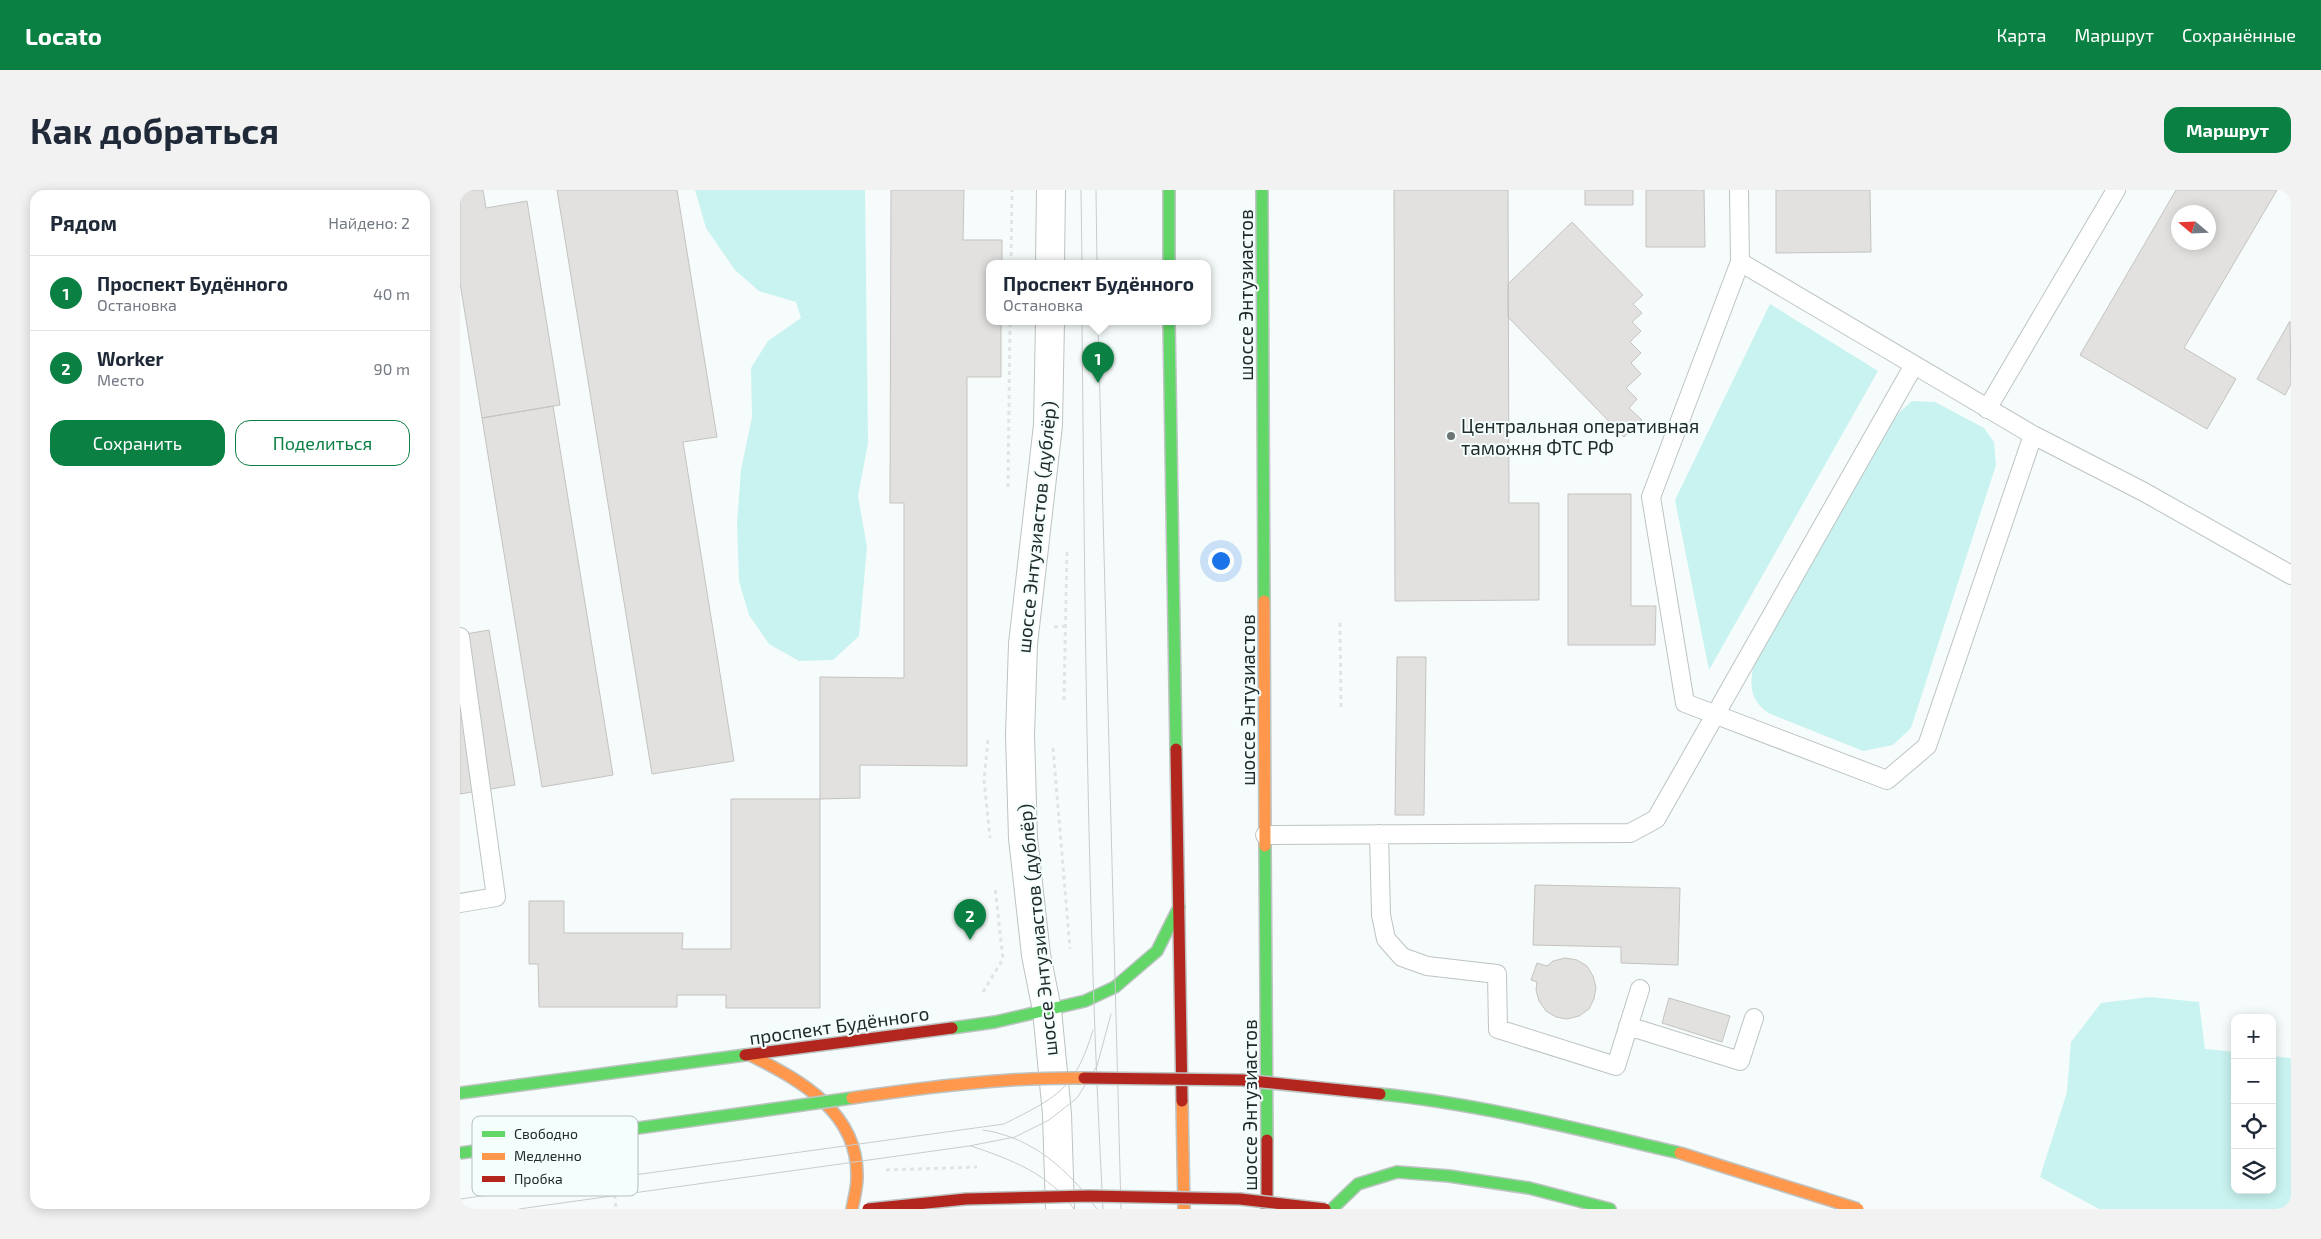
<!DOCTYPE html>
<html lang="ru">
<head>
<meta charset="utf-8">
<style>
  body { margin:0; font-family:"Exo 2",sans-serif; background:#f2f2f3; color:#1f2937 }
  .controls { position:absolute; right:15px; bottom:15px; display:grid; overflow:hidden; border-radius:10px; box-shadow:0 2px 12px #0003 }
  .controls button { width:45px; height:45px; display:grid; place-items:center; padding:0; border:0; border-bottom:1px solid #e0e1e3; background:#fff; color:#1f2937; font:25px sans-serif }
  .compass { position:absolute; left:1711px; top:15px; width:45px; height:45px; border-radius:50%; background:#fff; box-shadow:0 2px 12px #0003; rotate:289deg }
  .you { position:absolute; left:760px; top:370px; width:18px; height:18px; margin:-12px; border:4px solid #fff; border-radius:50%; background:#1a73e8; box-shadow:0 0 0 8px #1a73e833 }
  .badge { display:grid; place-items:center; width:32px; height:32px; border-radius:50%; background:#0b8043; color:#fff; font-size:16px; font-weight:700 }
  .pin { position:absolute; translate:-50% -41px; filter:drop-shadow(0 1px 2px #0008) }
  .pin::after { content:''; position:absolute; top:26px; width:18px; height:15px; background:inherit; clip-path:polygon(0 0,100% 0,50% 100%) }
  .popup { position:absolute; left:526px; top:70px; width:225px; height:65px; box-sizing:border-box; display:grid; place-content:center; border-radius:10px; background:#fff; filter:drop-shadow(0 1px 4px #0005); font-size:16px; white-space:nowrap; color:#747a83 }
  .popup b { font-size:19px; color:#1f2937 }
  .popup::after { content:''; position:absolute; left:50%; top:100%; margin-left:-10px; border:10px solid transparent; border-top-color:#fff }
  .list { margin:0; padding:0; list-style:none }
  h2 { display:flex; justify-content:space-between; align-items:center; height:65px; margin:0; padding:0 20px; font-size:21px }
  h2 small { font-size:16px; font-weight:400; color:#747a83 }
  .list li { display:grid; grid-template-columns:32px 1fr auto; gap:15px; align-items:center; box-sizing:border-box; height:75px; padding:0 20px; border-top:1px solid #e0e1e3 }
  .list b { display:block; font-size:19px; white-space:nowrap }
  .list p { margin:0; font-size:16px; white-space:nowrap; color:#747a83 }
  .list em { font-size:16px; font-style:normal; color:#747a83 }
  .actions { display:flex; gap:10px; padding:15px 20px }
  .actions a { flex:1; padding:11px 0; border:1px solid #0b8043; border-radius:15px; text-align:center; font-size:18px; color:#0b8043 }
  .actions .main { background:#0b8043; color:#fff }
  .icon { flex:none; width:28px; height:28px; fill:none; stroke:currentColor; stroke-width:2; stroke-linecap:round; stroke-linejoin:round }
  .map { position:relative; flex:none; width:1831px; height:1019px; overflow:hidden; border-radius:15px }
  header { display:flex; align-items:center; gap:30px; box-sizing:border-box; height:70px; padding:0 25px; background:#0b8043; color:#fff }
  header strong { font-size:24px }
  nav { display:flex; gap:28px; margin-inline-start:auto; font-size:18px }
  .intro { display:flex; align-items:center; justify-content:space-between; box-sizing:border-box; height:120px; padding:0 30px }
  h1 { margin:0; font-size:35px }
  .button { padding:12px 22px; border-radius:15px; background:#0b8043; color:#fff; font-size:18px; font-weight:700 }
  main { display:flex; gap:30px; padding:0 30px }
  aside { flex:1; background:#fff; border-radius:15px; box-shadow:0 2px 12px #0003 }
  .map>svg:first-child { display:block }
  .green { fill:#c9f3f0 }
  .building { fill:#e3e1df; stroke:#c4c3c0; fill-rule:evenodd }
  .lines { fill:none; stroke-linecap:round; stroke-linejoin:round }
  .lane-casing { stroke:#bdc4c3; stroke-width:20 }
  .street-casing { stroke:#bdc4c3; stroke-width:30 }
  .fast-casing { stroke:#bdc4c3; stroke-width:14 }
  .slow-casing { stroke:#bdc4c3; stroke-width:14 }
  .jam-casing { stroke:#bdc4c3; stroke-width:14 }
  .path { stroke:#e2e4e4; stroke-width:3; stroke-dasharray:4 4; stroke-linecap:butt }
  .lane { stroke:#fefffe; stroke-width:18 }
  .street { stroke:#fefffe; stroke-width:28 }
  .fast { stroke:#63d668; stroke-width:11 }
  .slow { stroke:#ff974d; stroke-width:11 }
  .jam { stroke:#b3261e; stroke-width:11 }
  .tram { stroke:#cacccc; stroke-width:1 }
  .fast-bridge-casing { stroke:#bdc4c3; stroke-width:14; stroke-linecap:butt }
  .slow-bridge-casing { stroke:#bdc4c3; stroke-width:14; stroke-linecap:butt }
  .jam-bridge-casing { stroke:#bdc4c3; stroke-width:14; stroke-linecap:butt }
  .fast-bridge { stroke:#63d668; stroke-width:11 }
  .slow-bridge { stroke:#ff974d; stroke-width:11 }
  .jam-bridge { stroke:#b3261e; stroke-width:11 }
  .poi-dot { fill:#6c7473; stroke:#f4fefd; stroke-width:2 }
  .labels { text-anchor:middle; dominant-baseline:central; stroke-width:4; stroke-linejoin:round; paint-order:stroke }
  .street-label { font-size:19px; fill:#212b2a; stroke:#f4fefd }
  .poi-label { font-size:19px; fill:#212b2a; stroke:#f4fefd; text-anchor:start }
  .key { fill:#f4fefd; stroke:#b5bfbe; stroke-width:1 }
  .key-label { font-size:14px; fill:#212b2a }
</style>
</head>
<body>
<header>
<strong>Locato</strong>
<nav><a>Карта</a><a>Маршрут</a><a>Сохранённые</a></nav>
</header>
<div class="intro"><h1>Как добраться</h1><a class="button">Маршрут</a></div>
<main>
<aside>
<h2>Рядом<small>Найдено: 2</small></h2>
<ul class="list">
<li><span class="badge">1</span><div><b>Проспект Будённого</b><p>Остановка</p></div><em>40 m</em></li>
<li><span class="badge">2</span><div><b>Worker</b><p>Место</p></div><em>90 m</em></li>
</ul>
<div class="actions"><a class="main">Сохранить</a><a>Поделиться</a></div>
</aside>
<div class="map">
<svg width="1831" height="1019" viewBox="0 0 1831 1019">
  <rect width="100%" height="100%" fill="#f6fcfb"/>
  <!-- green -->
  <path class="green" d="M235 0H405L408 253 398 306 407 357 399 446 373 470 339 471 309 454 289 425 279 391 277 334 281 280 292 227 291 178 308 151 341 128 336 112 299 101 275 80 246 38Z
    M1310 114 1418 181 1249 480 1215 310Z
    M1452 211 1475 212 1524 238 1534 252 1536 275 1451 538 1433 555 1403 561 1308 523C1290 509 1290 498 1293 477L1433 228Z
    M1689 807 1739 812 1745 859 1775 862V1000H1812V866L1831 868V1019H1639L1580 987 1607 902 1611 852 1641 813Z"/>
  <!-- building -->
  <path class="building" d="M0 0H23L26 18 67 11 100 215 22 228 0 93Z
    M97 0H217L257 247 223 252 274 571 192 584Z
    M431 0H504L503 50H542V74H529V132H541V187H507V576L400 575V608L360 609V487L444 488V313H430Z
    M934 0H1048L1049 313H1079V410L935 411Z
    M1125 0H1173V15H1125Z
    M1186 0H1244L1245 57H1186Z
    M1316 0H1410L1411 62 1316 63Z
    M1716 0H1817L1724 158 1776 189 1747 239 1620 165ZM1718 22H1748V52H1718Z
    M1112 32 1183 105 1173 114 1182 123 1172 132 1181 141 1170 152 1181 163 1171 173 1181 184 1166 198 1177 209 1169 218 1182 230 1164 247 1048 127V94Z
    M1830 131 1831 194 1825 205 1797 189Z
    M93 216 153 585 82 597 22 228Z
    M1108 304H1171V416H1196L1195 455H1108Z
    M29 440 55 595 0 604V445Z
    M937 467H966L964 625H935Z
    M271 609H360V818H266V805H217V817H79L78 774H69V711H104V743H223L222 759H271Z
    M1075 695 1220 698 1218 775 1161 773V757L1073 755Z
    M1105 768 1117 770 1127 776 1133 786 1136 797 1134 809 1129 819 1119 826 1107 829 1096 827 1086 821 1079 811 1076 800 1077 792 1071 790 1077 773 1087 776 1093 771Z
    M1209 808 1270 826 1262 852 1202 833Z"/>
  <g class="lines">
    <!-- lane casing -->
    <g class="lane-casing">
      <path id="lane" d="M1279 0 1280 72 1191 307 1225 513 1427 590 1467 556 1573 245 1280 72
        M1527 219 1656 0
        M1573 245 1684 302 1831 385
        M0 447 36 707 0 713
        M919 644 921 725 926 749 942 767 967 776 1037 784 1038 839 1156 876 1180 799
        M805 645 1170 643 1196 629 1454 175
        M1168 836 1280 871 1294 828"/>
    </g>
    <!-- street casing -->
    <g class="street-casing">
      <path id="street" d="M590 74 591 0
        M590 132 588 235 563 454 560 545 563 648 576 765 587 820 597 924 600 1019"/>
    </g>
    <!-- fast casing -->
    <g class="fast-casing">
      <path id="fast" d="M709 0V74
        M802 0 804 411
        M709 132 716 559
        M805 656 807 950
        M492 838 535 832 625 811 655 797 697 761 719 717
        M0 903 285 865
        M872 1019 898 994 937 982 989 986 1069 998 1150 1019"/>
    </g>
    <!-- slow casing -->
    <g class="slow-casing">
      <path id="slow" d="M804 411 805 656
        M290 865C342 891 399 923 397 988 397 998 394 1009 392 1019
        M722 911 724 1019"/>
    </g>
    <!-- jam casing -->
    <g class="jam-casing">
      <path id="jam" d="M716 559 722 911
        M285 865 492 838
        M807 950V1019"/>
    </g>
    <!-- path -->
    <path class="path" d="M551 74 552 0
      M548 297 550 132
      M880 433 881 517
      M594 437 605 436
      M604 510 607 359
      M528 550 524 590 530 648
      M593 558 610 759
      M523 802 543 769 535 697
      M152 973 156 1019
      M426 980 517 977"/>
    <!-- lane -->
    <use href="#lane" class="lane"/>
    <!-- street -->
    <use href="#street" class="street"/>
    <!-- fast -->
    <use href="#fast" class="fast"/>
    <!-- slow -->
    <use href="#slow" class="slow"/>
    <!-- jam -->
    <use href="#jam" class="jam"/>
    <!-- tram -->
    <path class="tram" d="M621 0 622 74
      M636 0 637 74
      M622 132C625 427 627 724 643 1019
      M638 132 661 1019
      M523 940C572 947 609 980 637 1019
      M511 956C550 969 590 984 614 1019
      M0 1009 544 934C597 907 615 900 633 840
      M59 1019 509 956 555 947 589 930 617 908 637 876 651 824"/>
    <!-- fast-bridge casing -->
    <g class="fast-bridge-casing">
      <path id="fast-bridge" d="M920 904C1021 914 1121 940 1220 963
        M0 963 392 908"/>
    </g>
    <!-- slow-bridge casing -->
    <g class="slow-bridge-casing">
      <path id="slow-bridge" d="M392 908C468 897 547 887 624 888
        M1220 963 1398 1019"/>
    </g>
    <!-- jam-bridge casing -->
    <g class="jam-bridge-casing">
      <path id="jam-bridge" d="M624 888 782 890 920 904
        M408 1019 506 1009 629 1006 780 1009 865 1019"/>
    </g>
    <!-- fast-bridge -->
    <use href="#fast-bridge" class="fast-bridge"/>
    <!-- slow-bridge -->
    <use href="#slow-bridge" class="slow-bridge"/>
    <!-- jam-bridge -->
    <use href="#jam-bridge" class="jam-bridge"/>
  </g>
  <!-- markers -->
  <circle class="poi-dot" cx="991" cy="246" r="5"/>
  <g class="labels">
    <!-- street labels -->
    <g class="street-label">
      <text transform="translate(785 105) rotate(-90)">шоссе Энтузиастов</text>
      <text transform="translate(576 337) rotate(-84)">шоссе Энтузиастов (дублёр)</text>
      <text transform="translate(787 510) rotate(-90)">шоссе Энтузиастов</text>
      <text transform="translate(577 740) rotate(-96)">шоссе Энтузиастов (дублёр)</text>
      <text transform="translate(379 835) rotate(-8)">проспект Будённого</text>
      <text transform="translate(789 915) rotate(-90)">шоссе Энтузиастов</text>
    </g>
    <!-- poi labels -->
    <g class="poi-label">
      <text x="1001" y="235">Центральная оперативная<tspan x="1001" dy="22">таможня ФТС РФ</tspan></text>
    </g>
  </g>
  <!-- legend -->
  <rect x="12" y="926" width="166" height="80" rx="8" class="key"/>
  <rect x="22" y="941" width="23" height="6" fill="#63d668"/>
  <rect x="22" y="963" width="23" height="7" fill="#ff974d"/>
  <rect x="22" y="986" width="23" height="6" fill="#b3261e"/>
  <g class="key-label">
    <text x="54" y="949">Свободно</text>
    <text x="54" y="971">Медленно</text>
    <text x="54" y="994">Пробка</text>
  </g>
</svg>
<div class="controls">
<button>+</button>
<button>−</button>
<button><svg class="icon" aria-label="locate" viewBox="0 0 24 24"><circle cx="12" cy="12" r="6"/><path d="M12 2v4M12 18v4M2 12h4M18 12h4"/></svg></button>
<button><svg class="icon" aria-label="layers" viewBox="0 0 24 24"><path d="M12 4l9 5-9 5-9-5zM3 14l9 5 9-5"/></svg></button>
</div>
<svg class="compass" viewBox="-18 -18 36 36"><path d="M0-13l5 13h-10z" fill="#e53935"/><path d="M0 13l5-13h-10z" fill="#747a83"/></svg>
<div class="you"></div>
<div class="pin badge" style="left:638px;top:193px">1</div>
<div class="popup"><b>Проспект Будённого</b>Остановка</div>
<div class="pin badge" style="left:510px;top:750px">2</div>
</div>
</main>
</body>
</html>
